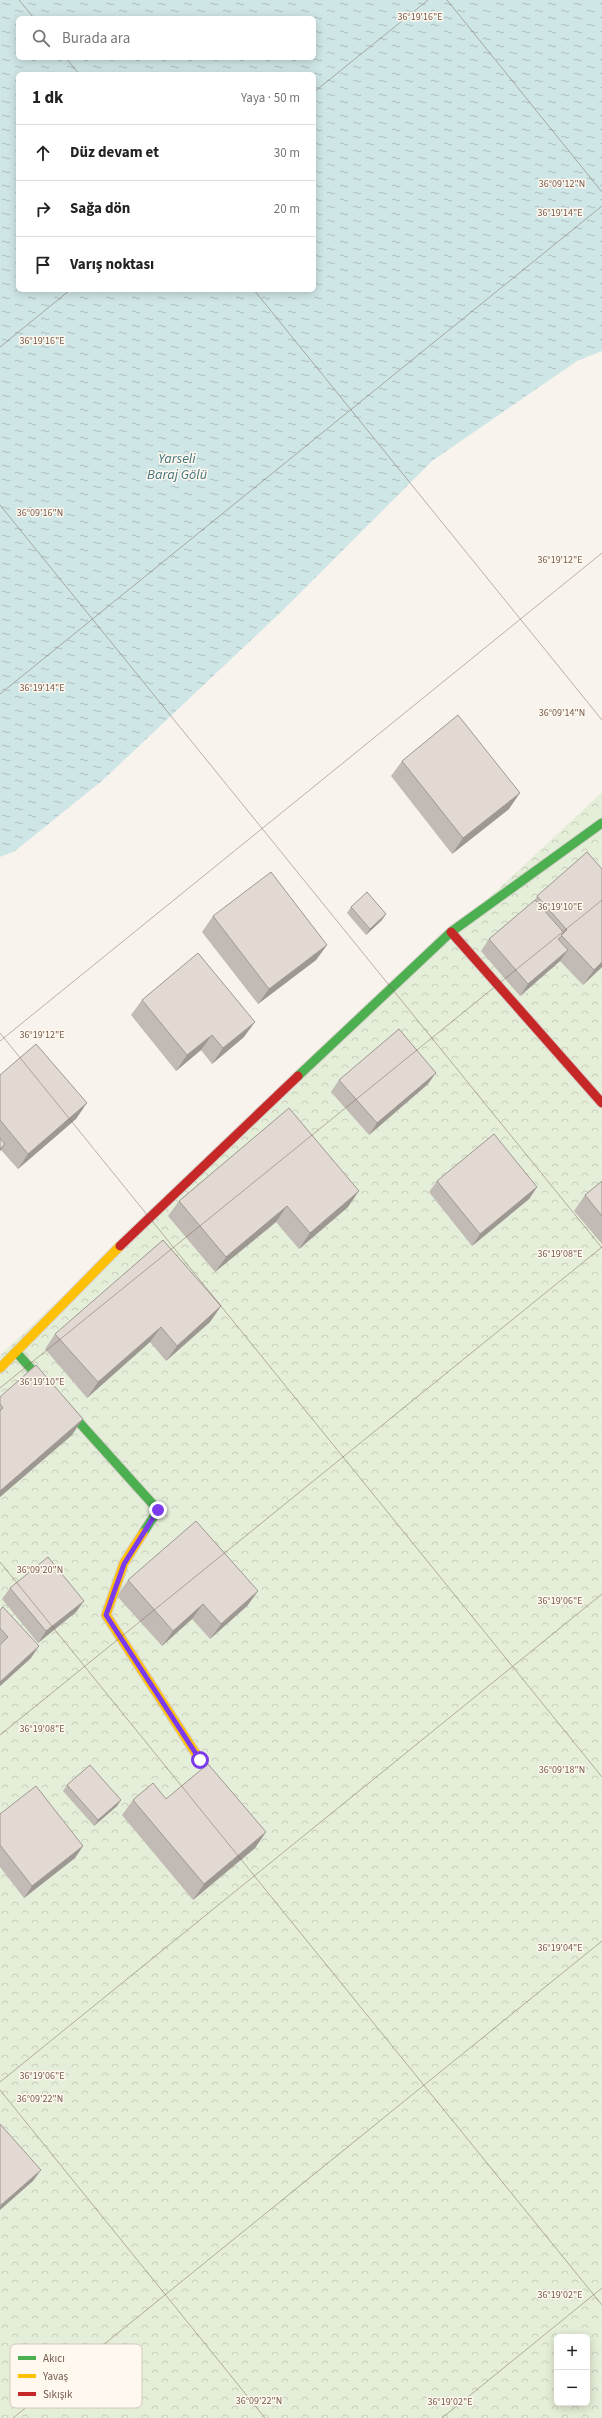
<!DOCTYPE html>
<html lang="tr">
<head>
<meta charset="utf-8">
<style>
  body { margin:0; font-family:"Source Sans 3",sans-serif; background:#f2f2f2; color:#222 }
  .controls { position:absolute; right:12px; bottom:12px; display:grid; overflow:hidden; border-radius:6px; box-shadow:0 2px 10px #0003 }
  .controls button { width:36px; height:36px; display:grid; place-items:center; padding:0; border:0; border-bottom:1px solid #e0e0e0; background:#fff; color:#222; font:20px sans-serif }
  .stop { position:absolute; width:12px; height:12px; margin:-9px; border:3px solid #7c3aed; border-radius:50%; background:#fff }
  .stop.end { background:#7c3aed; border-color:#fff; box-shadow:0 1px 4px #0008 }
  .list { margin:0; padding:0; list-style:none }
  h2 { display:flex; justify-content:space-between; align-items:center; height:52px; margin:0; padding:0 16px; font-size:17px }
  h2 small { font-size:13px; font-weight:400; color:#767676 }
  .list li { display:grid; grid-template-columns:26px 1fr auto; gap:12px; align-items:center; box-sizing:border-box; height:56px; padding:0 16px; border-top:1px solid #e0e0e0 }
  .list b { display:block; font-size:15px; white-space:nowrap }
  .list em { font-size:13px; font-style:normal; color:#767676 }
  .icon { flex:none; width:22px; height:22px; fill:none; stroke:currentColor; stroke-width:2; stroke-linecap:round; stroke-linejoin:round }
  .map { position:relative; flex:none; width:602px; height:2418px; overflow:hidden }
  .search { position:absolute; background:#fff; box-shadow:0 2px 10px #0003; left:16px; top:16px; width:300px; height:44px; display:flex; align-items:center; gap:10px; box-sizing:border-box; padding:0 14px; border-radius:6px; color:#767676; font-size:15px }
  .panel { position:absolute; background:#fff; box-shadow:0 2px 10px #0003; left:16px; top:72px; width:300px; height:220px; border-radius:6px }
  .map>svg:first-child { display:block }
  .park { fill:url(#park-crowns); fill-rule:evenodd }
  .water { fill:url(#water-ripples); fill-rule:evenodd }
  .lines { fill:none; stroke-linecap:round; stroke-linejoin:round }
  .fast-casing { stroke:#d7d0c9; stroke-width:11 }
  .slow-casing { stroke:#d7d0c9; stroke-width:11 }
  .jam-casing { stroke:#d7d0c9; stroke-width:11 }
  .fast { stroke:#4caf50; stroke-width:9 }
  .slow { stroke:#ffc107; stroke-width:9 }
  .jam { stroke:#c62828; stroke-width:9 }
  .wall { fill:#c2bbb5 }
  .shaded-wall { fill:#9e9893 }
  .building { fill:#e2d9d2; stroke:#9e9893 }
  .route { stroke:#7c3aed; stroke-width:5 }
  .ticks { fill:none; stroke:#755b4d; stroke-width:1; stroke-opacity:0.45 }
  .labels { text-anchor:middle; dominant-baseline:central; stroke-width:3; stroke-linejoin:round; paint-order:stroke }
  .water-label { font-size:14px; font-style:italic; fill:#447780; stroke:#fef8ef }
  .key { fill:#fef8ef; stroke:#d5c9be; stroke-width:1 }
  .key-label { font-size:11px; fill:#755b4d }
  .ticks-label { font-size:10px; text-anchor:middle; fill:#755b4d; stroke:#fef8ef; stroke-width:3; stroke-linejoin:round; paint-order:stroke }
</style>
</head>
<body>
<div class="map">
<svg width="602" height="2418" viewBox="0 0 602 2418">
  <defs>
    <pattern id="park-crowns" width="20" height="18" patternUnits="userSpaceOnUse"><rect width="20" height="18" fill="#e5eed8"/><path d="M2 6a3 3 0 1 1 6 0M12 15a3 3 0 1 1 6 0" fill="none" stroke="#c8cebb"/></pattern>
    <pattern id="water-ripples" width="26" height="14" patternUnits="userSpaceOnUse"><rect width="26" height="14" fill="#cfe6e7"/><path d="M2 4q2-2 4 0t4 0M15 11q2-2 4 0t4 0" fill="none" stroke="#adbdbd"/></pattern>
  </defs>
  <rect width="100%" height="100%" fill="#f8f3ed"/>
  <!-- park -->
  <path class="park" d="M602 792V2418H0V1355ZM557 2337H587V2403H557Z"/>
  <!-- water -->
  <path class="water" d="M0 0H602V351L577 361 432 461 281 612 103 780 15 851 0 857ZM18 18H314V58H18ZM18 74H314V290H18Z"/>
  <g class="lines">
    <!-- fast casing -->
    <g class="fast-casing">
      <path id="fast" d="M298 1076 451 932 602 823
        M16 1352 158 1510 143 1533"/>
    </g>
    <!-- slow casing -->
    <g class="slow-casing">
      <path id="slow" d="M0 1368 120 1246
        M143 1533 124 1563 106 1615 200 1760"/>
    </g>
    <!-- jam casing -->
    <g class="jam-casing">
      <path id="jam" d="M451 932 602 1103
        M120 1246 298 1076"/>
    </g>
    <!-- fast -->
    <use href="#fast" class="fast"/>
    <!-- slow -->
    <use href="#slow" class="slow"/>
    <!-- jam -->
    <use href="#jam" class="jam"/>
  </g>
  <!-- wall -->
  <path class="wall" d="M402 761 509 809 452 854 391 776Z
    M537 896 602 967 583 985 560 961 520 996 481 951 489 939 535 900Z
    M351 907 382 920 366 935 347 913Z
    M213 916 327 945 316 960 258 1004 202 932Z
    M142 1000 244 1037 212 1064 201 1050 176 1071 131 1015Z
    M0 1075 76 1119 18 1169 1 1150 0 1151Z
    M339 1080 428 1084 369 1135 331 1092Z
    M437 1181 537 1187 529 1199 472 1246 429 1192Z
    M602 1181V1244L574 1211 585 1195Z
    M179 1201 348 1207 299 1249 276 1222 215 1272 168 1216Z
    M221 1306 210 1322 166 1361 150 1342 87 1398 45 1349 55 1334Z
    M0 1397 72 1435 0 1497Z
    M128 1580 258 1591 247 1606 210 1639 192 1619 162 1646 117 1596Z
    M10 1588 84 1601 76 1612 38 1643 2 1599Z
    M0 1610 31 1658 0 1686Z
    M67 1785 121 1800 117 1806 94 1826 63 1791Z
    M166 1799 266 1832 255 1848 193 1900 122 1815 133 1800Z
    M0 1814 83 1846 75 1858 24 1898 0 1867Z"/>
  <!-- shaded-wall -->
  <path class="shaded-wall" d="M520 793 509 809 452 854 463 838Z
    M386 914 382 920 366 935 370 929Z
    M327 945 316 960 258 1004 269 989Z
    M568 950 560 961 520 996 528 984Z
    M602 962V967L583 985 594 970Z
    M255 1022 244 1037 212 1064 223 1048Z
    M212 1035 201 1050 176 1071 187 1055Z
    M436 1073 428 1084 369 1135 377 1123Z
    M87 1103 76 1119 18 1169 28 1154Z
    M5 1144 0 1151V1149Z
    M537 1187 529 1199 472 1246 480 1234Z
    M359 1191 348 1207 299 1249 310 1233Z
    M287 1206 276 1222 215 1272 226 1257Z
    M221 1306 210 1322 166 1361 177 1346Z
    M161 1327 150 1342 87 1398 98 1382Z
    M83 1419 72 1435 0 1497V1491Z
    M258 1591 247 1606 210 1639 221 1624Z
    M84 1601 76 1612 38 1643 46 1631Z
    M203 1604 192 1619 162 1646 173 1631Z
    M39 1646 31 1658 0 1686V1682Z
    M121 1800 117 1806 94 1826 98 1820Z
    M266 1832 255 1848 193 1900 204 1884Z
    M83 1846 75 1858 24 1898 32 1886Z
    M41 2170 33 2181 0 2210V2206L1 2205Z"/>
  <!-- building -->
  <path class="building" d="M458 715 520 793 463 838 402 761Z
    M587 852 602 869V962L594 970 561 935 567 930 537 896Z
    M271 872 327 945 269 989 213 916Z
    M367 892 386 914 370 929 351 907Z
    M535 900 564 933 561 935 562 936 558 939 568 950 528 984 489 939Z
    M198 953 255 1022 223 1048 212 1035 187 1055 142 1000Z
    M399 1029 436 1073 377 1123 339 1080Z
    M36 1044 87 1103 28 1154 0 1120V1075Z
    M289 1108 359 1191 310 1233 287 1206 226 1257 179 1201Z
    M494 1134 537 1187 480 1234 437 1181Z
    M0 1138 5 1144 0 1149Z
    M602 1181V1216L585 1195Z
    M163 1240 221 1306 177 1346 161 1327 98 1382 55 1334Z
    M36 1365 83 1419 0 1491V1411L3 1408 0 1404V1397Z
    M196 1521 258 1591 221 1624 203 1604 173 1631 128 1580Z
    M48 1557 84 1601 46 1631 10 1588Z
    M3 1607 39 1646 0 1682V1645L8 1637 0 1628V1610Z
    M208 1764 266 1832 204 1884 133 1800 153 1783 166 1799Z
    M90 1765 121 1800 98 1820 67 1785Z
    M36 1786 83 1846 32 1886 0 1845V1814Z
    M0 2124 41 2170 1 2205 0 2204Z"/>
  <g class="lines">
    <!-- route -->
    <path class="route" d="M158 1510 124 1564 106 1615 200 1760"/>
  </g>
  <!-- ticks -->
  <path class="ticks" d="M19 0 34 18M447 0 602 192M66 58 79 74M314 92 428 0M254 290 602 720M0 347 70 290M0 505 602 1248M0 694 602 206M0 1033 602 1777M0 1041 602 553M0 1388 602 900M0 1562 602 2305M0 1735 602 1247M0 2082 602 1594M0 2090 265 2418M13 2418 602 1941M442 2418 602 2288"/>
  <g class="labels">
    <!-- water labels -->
    <g class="water-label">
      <text x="177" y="459">Yarseli<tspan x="177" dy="16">Baraj Gölü</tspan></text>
    </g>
  </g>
  <!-- legend -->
  <rect x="10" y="2344" width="132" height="64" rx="6" class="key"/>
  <rect x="18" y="2356" width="18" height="4" fill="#4caf50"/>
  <rect x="18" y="2374" width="18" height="4" fill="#ffc107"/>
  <rect x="18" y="2392" width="18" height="4" fill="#c62828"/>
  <g class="key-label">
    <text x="43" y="2362">Akıcı</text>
    <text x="43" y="2380">Yavaş</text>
    <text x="43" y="2398">Sıkışık</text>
  </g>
  <g class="ticks-label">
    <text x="420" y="20">36°19'16"E</text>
    <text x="562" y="187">36°09'12"N</text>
    <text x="560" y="216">36°19'14"E</text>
    <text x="42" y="344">36°19'16"E</text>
    <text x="40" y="516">36°09'16"N</text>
    <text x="560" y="563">36°19'12"E</text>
    <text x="42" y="691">36°19'14"E</text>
    <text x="562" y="716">36°09'14"N</text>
    <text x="560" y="910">36°19'10"E</text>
    <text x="42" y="1038">36°19'12"E</text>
    <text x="560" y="1257">36°19'08"E</text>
    <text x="42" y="1385">36°19'10"E</text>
    <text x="40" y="1573">36°09'20"N</text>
    <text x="560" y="1604">36°19'06"E</text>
    <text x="42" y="1732">36°19'08"E</text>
    <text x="562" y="1773">36°09'18"N</text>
    <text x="560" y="1951">36°19'04"E</text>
    <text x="42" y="2079">36°19'06"E</text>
    <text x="40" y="2102">36°09'22"N</text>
    <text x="560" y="2298">36°19'02"E</text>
    <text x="259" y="2404">36°09'22"N</text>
    <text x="450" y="2405">36°19'02"E</text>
  </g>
</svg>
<div class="controls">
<button>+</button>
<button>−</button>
</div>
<div class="stop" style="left:200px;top:1760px"></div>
<div class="stop end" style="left:158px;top:1510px"></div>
<div class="search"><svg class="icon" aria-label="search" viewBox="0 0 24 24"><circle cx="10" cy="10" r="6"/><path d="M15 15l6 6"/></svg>Burada ara</div>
<section class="panel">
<h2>1 dk<small>Yaya · 50 m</small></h2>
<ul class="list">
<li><svg class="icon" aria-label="ahead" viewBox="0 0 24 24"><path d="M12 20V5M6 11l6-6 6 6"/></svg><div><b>Düz devam et</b></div><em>30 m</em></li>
<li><svg class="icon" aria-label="right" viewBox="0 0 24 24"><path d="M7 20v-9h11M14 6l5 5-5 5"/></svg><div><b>Sağa dön</b></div><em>20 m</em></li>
<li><svg class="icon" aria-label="arrive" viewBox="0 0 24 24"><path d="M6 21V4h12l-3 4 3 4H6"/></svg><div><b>Varış noktası</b></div></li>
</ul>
</section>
</div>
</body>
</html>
